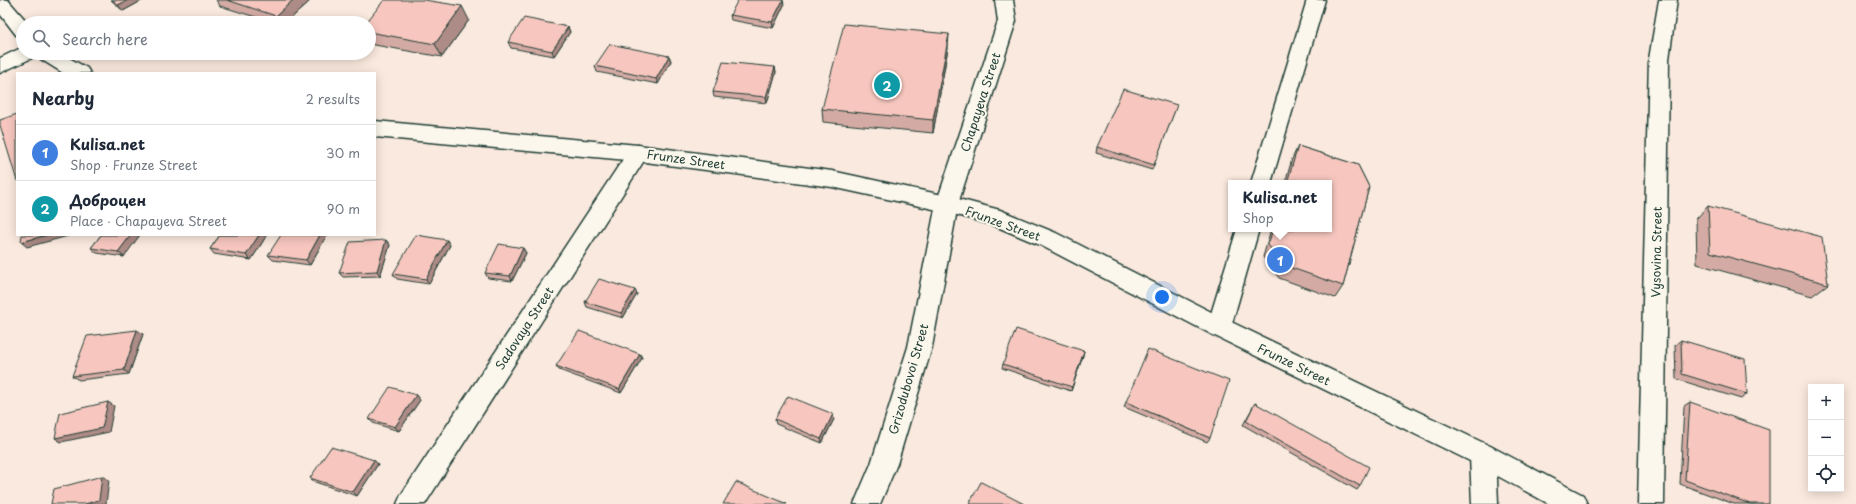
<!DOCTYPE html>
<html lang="en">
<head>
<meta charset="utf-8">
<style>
  body { margin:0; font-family:"Playpen Sans",sans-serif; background:#f2f2f3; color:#1f2937 }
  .controls { position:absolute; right:12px; bottom:12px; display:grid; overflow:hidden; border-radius:0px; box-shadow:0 2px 10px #0003 }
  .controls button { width:36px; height:36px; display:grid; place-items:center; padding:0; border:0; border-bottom:1px solid #e0e1e3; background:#fff; color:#1f2937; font:20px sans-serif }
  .you { position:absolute; left:1162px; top:297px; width:14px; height:14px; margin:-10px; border:3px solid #fff; border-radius:50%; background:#1a73e8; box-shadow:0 0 0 6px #1a73e833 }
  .badge { display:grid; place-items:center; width:26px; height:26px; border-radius:50%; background:#7c3aed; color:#fff; font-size:13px; font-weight:700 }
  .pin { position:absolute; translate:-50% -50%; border:2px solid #fff; box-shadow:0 1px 4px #0006 }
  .popup { position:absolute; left:1228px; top:180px; width:104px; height:52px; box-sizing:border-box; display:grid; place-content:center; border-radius:0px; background:#fff; filter:drop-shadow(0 1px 3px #0005); font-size:13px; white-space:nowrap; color:#747a83 }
  .popup b { font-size:15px; color:#1f2937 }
  .popup::after { content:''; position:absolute; left:50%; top:100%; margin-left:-8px; border:8px solid transparent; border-top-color:#fff }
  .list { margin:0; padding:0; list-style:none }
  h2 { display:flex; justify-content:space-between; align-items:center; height:52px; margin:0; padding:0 16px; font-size:17px }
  h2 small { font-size:13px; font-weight:400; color:#747a83 }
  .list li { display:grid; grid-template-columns:26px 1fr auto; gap:12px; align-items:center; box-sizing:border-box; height:56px; padding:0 16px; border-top:1px solid #e0e1e3 }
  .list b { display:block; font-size:15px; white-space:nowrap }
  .list p { margin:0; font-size:13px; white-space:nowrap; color:#747a83 }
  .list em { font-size:13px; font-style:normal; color:#747a83 }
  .icon { flex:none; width:22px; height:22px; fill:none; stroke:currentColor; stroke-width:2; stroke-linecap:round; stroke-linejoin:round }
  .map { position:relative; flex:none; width:1856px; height:504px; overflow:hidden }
  .search { position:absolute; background:#fff; box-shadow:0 2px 10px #0003; left:16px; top:16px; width:360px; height:44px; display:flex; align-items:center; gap:10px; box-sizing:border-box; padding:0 14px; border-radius:22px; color:#747a83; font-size:15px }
  .panel { position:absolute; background:#fff; box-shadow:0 2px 10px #0003; left:16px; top:72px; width:360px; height:164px; border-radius:0px }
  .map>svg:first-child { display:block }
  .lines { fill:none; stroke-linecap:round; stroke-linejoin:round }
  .minor-casing { stroke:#1f3d34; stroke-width:3 }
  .secondary-casing { stroke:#1f3d34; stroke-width:3 }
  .minor { fill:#fbf7ec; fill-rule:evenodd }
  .secondary { fill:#fbf7ec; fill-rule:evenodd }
  .wall { fill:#d4aba4; stroke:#1f3d34 }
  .shaded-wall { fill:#ad8b86; stroke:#1f3d34 }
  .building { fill:#f7c7bf; stroke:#1f3d34 }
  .labels { text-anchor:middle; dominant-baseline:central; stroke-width:4; stroke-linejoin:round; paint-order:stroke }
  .street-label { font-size:12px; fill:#1f3d34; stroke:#fbf7ec }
</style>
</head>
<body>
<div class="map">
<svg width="1856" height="504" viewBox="0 0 1856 504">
  <rect width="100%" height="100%" fill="#fae9de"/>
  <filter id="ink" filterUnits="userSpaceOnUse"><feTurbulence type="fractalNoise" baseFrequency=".025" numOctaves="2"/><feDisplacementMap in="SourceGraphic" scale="8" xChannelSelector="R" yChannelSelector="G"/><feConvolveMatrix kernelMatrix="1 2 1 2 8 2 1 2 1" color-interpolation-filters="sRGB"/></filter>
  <g filter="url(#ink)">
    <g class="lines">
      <!-- minor casing -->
      <g class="minor-casing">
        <path id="minor" d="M995 0H1013L1016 21 958 204 932 347 897 464 880 504H854L871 464 908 347 936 204 998 21Z
          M1307 0H1325L1271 183H1251Z
          M1659 0H1677L1669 59 1664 504H1638L1649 59Z
          M23 47V53H35L32 58 0 73V58Z
          M638 145 645 147 648 153 645 159 425 504H397L401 495 631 147Z
          M1237 229H1259L1231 327 1227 334 1219 337 1211 334 1207 327Z
          M1483 443 1492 447 1496 455 1498 504H1472L1470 455 1474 447Z"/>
      </g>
      <!-- secondary casing -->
      <g class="secondary-casing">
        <path id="secondary" d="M0 0H8L28 23H23V37L16 35 0 14Z
          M36 53H60L87 68 90 73H63L39 58Z
          M375 121 638 145 832 171 947 196 1000 210 1056 233 1227 320 1492 447 1583 495 1587 504H1549L1474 463 1211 334 1040 245 995 226 947 212 832 187 638 161 375 137Z"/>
      </g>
      <!-- minor -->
      <use href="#minor" class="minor"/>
      <!-- secondary -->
      <use href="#secondary" class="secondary"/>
    </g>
    <!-- wall -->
    <path class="wall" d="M111 0H143L123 11Z
      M216 0H311L286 23H275L220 6Z
      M784 5 773 28 731 20 730 15Z
      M469 20 442 57 369 44V23Z
      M568 27 570 32 554 56 511 48 508 42Z
      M948 48 933 133 823 122 822 109Z
      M669 56 671 61 658 84 597 72 595 66Z
      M775 67 776 72 767 103 714 97 713 92Z
      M1175 110 1152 170 1096 153 1097 147Z
      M1298 146 1358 165 1369 187 1343 286 1335 298 1279 278 1263 257 1271 229H1329V183H1285L1292 159Z
      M1708 206 1828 284 1812 296 1697 264 1696 219Z
      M101 235 124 257 97 253 91 248Z
      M220 235H267L251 260 214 254 210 249Z
      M327 235 310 265 273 260 268 255Z
      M386 240 390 245 380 276 343 277 339 273Z
      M450 245 429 284 397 279 393 274Z
      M523 248 526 253 512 281 488 278 485 273Z
      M637 294 623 318 587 307 585 302Z
      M143 334 129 374 79 380 72 376Z
      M1681 340 1747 394 1741 399 1676 379 1675 345Z
      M1084 351 1071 391 1002 368 1003 364Z
      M640 354 642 358 621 393 559 370 556 366Z
      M420 400 399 431 373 423 369 419Z
      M1126 402 1210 438 1207 442 1124 407Z
      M1690 402 1769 504H1734L1680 484 1684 406Z
      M1255 403 1360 486 1357 490 1243 425Z
      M775 419H834L822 443 776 424Z
      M378 464 357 496 315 482 310 478Z"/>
    <!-- shaded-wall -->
    <path class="shaded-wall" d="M128 0H143L123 11 118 5Z
      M293 0H311L286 23H281L276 16Z
      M783 0 784 5 773 28 772 22Z
      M462 6 469 20 442 57 435 44Z
      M568 27 570 32 554 56 552 51Z
      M949 34 948 48 933 133V120Z
      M669 56 671 61 658 84 656 79Z
      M775 67 776 72 767 103 766 97Z
      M47 235H72L27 247 21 242Z
      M131 235H140L124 257 118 252Z
      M259 235H267L251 260 246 255Z
      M320 235H327L310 265 306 260Z
      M386 240 390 245 380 276 377 271Z
      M447 240 450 245 429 284 426 279Z
      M523 248 526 253 512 281 510 276Z
      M635 290 637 294 623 318 621 313Z
      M137 330 143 334 129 374 124 370Z
      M1084 351 1083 356 1071 391 1072 387Z
      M640 354 642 358 621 393 619 389Z
      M416 395 420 400 399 431 395 427Z
      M108 402 114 406 109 432 61 442 55 438Z
      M833 414 834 419 822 443 821 439Z
      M374 460 378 464 357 496 353 492Z
      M102 476 109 480 106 504H85Z"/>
    <!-- building -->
    <path class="building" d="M112 0H128L118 5Z
      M227 0H293L276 16Z
      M384 0H424L462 6 435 44 369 32V23H366Z
      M738 0H783L772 22 730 15Z
      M524 18 568 27 552 51 508 42Z
      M844 24 949 34 933 120 822 109Z
      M610 44 669 56 656 79 595 66Z
      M723 62 775 67 766 97 713 92Z
      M1123 89 1177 105 1154 165 1097 147Z
      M17 114V181L0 125V120Z
      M1298 146 1358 165 1369 187 1343 286 1286 266 1268 245 1273 229H1329V183H1287Z
      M1708 206 1822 237 1828 284 1710 252Z
      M22 235H47L21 242Z
      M101 235H131L118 252 91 248Z
      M220 235H259L246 255 210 249Z
      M281 235H320L306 260 268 255Z
      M416 235 447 240 426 279 393 274Z
      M386 240 377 271 339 273 350 242Z
      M499 244 523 248 510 276 485 273Z
      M599 279 635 290 621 313 585 302Z
      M1016 329 1084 351 1072 387 1003 364Z
      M137 330 124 370 72 376 87 336Z
      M579 331 640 354 619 389 556 366Z
      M1681 340 1745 359 1747 394 1682 374Z
      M1148 349 1229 381 1210 438 1126 402Z
      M390 387 416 395 395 427 369 419Z
      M788 396 833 414 821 439 775 419Z
      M108 402 102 428 55 438 60 413Z
      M1690 402 1769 430V504H1750L1685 480Z
      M1255 403 1369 467 1360 486 1246 421Z
      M331 447 374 460 353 492 310 478Z
      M102 476 99 500 85 504H51L54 489Z
      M736 482 787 504H723Z
      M981 482 1024 504H969Z"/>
  </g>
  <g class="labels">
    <!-- street labels -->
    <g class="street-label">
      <text transform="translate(980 102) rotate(-72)">Chapayeva Street</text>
      <text transform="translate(686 159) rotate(8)">Frunze Street</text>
      <text transform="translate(1003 223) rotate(20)">Frunze Street</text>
      <text transform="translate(1656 252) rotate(-89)">Vysovina Street</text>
      <text transform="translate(524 328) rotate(-57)">Sadovaya Street</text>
      <text transform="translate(1294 364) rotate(26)">Frunze Street</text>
      <text transform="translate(908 379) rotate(-74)">Grizodubovoi Street</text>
    </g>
  </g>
</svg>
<div class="controls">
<button>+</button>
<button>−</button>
<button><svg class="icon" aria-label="locate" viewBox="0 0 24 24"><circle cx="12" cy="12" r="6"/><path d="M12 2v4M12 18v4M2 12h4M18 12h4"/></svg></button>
</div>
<div class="you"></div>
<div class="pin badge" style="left:1280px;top:260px;background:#3f7fe0">1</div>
<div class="popup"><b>Kulisa.net</b>Shop</div>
<div class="pin badge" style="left:887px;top:85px;background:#0f9aa8">2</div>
<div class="search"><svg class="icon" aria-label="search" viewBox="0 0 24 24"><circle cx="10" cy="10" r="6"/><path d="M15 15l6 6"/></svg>Search here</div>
<section class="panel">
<h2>Nearby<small>2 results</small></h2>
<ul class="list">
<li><span class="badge" style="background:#3f7fe0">1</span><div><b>Kulisa.net</b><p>Shop · Frunze Street</p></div><em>30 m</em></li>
<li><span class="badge" style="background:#0f9aa8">2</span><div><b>Доброцен</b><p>Place · Chapayeva Street</p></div><em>90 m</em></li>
</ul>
</section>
</div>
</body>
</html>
